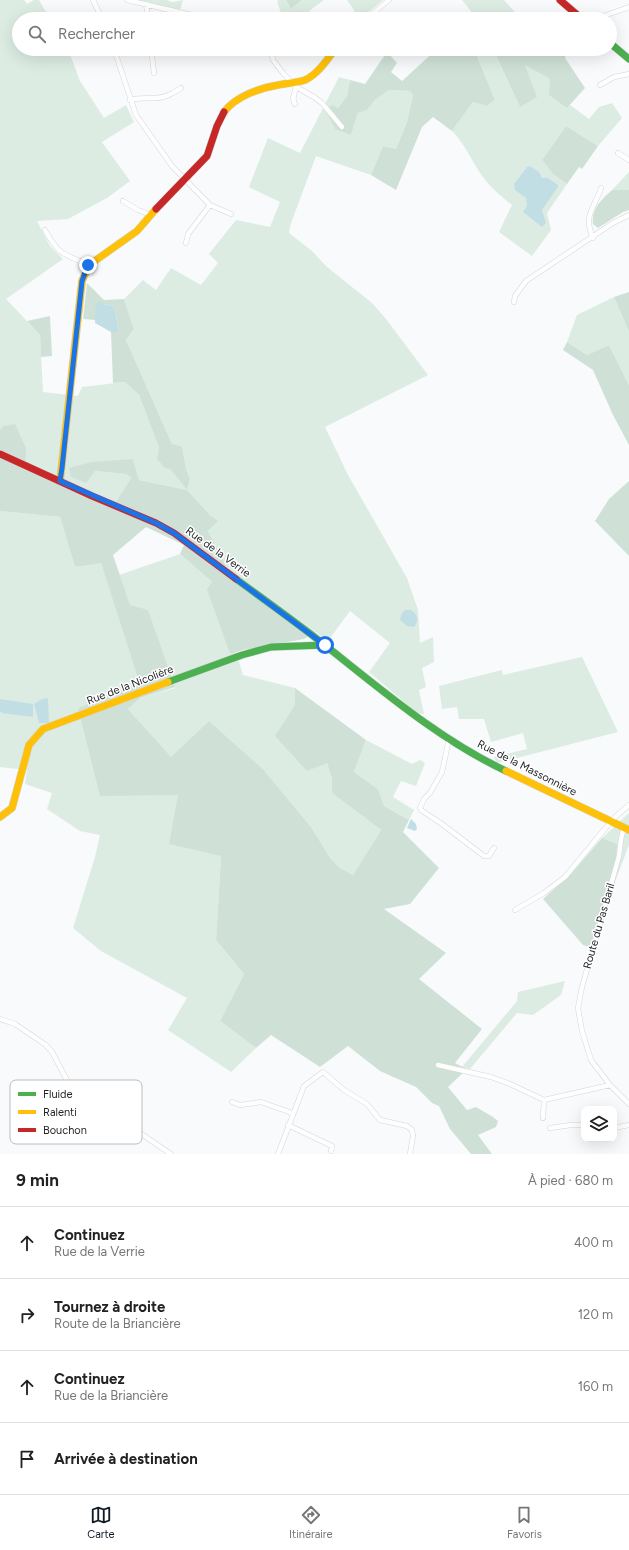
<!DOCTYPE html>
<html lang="fr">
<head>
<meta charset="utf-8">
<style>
  body { margin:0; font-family:Figtree,sans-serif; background:#f2f2f2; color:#222 }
  .controls { position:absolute; right:12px; bottom:12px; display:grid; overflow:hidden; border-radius:8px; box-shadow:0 4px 16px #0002 }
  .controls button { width:36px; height:36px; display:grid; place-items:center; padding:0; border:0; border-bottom:1px solid #e0e0e0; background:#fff; color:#222; font:20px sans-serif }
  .stop { position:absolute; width:12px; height:12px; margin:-9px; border:3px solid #1a73e8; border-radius:50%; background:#fff }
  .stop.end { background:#1a73e8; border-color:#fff; box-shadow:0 1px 4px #0008 }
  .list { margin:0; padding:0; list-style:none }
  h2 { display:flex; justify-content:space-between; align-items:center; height:52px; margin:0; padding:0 16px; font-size:17px }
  h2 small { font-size:13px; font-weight:400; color:#767676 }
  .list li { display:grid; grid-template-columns:26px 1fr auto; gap:12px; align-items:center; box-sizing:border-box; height:72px; padding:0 16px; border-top:1px solid #e0e0e0 }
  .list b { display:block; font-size:15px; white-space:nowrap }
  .list p { margin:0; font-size:13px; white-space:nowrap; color:#767676 }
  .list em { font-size:13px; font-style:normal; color:#767676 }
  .icon { flex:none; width:22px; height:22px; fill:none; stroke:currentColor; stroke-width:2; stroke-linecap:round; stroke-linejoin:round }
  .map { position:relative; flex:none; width:629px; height:1154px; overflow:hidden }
  .search { position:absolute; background:#fff; box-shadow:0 4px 16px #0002; left:12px; right:12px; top:12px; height:44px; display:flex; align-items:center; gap:10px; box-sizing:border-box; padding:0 14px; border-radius:22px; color:#767676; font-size:15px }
  .sheet { height:340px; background:#fff }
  nav { display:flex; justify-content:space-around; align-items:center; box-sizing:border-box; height:56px; border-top:1px solid #e0e0e0; background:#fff; font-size:11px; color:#767676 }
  nav a { display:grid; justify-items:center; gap:2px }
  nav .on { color:#111827 }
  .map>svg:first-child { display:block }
  .green { fill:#dcece3 }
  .forest { fill:#cfe1d7 }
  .water { fill:#c2dee5 }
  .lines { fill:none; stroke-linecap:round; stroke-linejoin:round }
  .street-casing { stroke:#d4d6d9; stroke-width:5.5 }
  .fast-casing { stroke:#d4d6d9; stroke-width:8 }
  .slow-casing { stroke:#d4d6d9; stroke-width:8 }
  .jam-casing { stroke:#d4d6d9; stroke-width:8 }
  .street { stroke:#fefeff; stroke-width:4.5 }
  .fast { stroke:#4caf50; stroke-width:7 }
  .slow { stroke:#ffc107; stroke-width:7 }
  .jam { stroke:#c62828; stroke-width:7 }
  .route { stroke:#1a73e8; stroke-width:5 }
  .labels { text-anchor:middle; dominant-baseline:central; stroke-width:3; stroke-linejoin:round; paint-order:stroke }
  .street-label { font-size:11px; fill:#1f2124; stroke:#fff }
  .key { fill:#fff; stroke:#bcbcbd; stroke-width:1 }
  .key-label { font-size:11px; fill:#1f2124 }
</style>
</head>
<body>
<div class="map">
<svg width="629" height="1154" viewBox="0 0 629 1154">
  <rect width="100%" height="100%" fill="#f8fafc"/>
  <!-- green -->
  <path class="green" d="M0 0H24L27 4 34 0H39L50 19H19V49H68L80 81 104 118 126 105 134 122 102 142 130 181 107 198 68 219 37 221 50 246 63 259 6 299 40 335 43 392 78 396 82 387 125 382 139 395 159 448 170 469 187 490 190 479 186 469 182 446 172 444 126 340 134 329 124 299 143 280 156 290 171 268 201 285 218 263 209 254 236 220 270 227 280 202 249 187 268 138 300 153 339 77 350 80 347 96 338 108 351 135 358 113 367 110 375 100 389 90 410 91 413 95 407 122 396 149 383 146 371 175 316 156 290 226 289 233 312 251 327 267 372 303 386 319 428 375 325 427 348 475 407 578 418 610 420 643 433 637 434 662 422 668 426 687 419 690 424 714 417 713 369 672 390 643 350 611 328 641 226 566 208 531 217 521 211 516 187 490 139 480 133 459 94 471 126 474 131 478 112 508 24 469 3 426 0 430Z
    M137 0H167L172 2 183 0 180 10Z
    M279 0H286L291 9 302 0H324L309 11 317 19H283L277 1Z
    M347 0H383L360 19Z
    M462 0H504L521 19H470L474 15Z
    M474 49H493L520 107 524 64 550 79 567 108 570 105 589 119 599 107 612 103 622 118 598 146 566 126 542 160 553 174 567 184 547 213 551 230 532 256 499 232 512 205C502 197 491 188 483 177 472 162 465 144 452 131L473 102 487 106 495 100Z
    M629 172V190H612Z
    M614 297 629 332V385L609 345 587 355 567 342 577 315Z
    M0 511 60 517 75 567 101 562 139 682 78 708 178 795 221 856 216 940 244 974 220 1021 256 1048 231 1072 168 1030 187 998 101 951 73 928 95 857 100 835 80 831 47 809 52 793 25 784 27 770 0 767Z
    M180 554 213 583 230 654 236 652 243 675 295 688V705L327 763 332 779V793L381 830 353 875 340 868 331 859 311 827 263 769 209 721 171 758 128 709 140 698 175 688 130 605 119 575Z
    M582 657 618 732 497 763 494 757 527 749 523 733 491 742 484 719H459L457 707 442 709 439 686 502 670 503 675Z
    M366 740 412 764 420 760 425 763 416 786 401 781 393 797 414 810 409 820 384 806 378 789 354 772Z
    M629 813V845L615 882 617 844 602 838Z
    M565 981 561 995 533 1015 517 1013 470 1069 462 1067 517 1001 518 992Z"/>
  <!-- forest -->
  <path class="forest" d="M286 0H302L291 9Z
    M437 49H474L495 100 487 106 473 102 452 131 433 117 422 127 396 190 371 175 383 146 396 149 407 122 413 95 410 91 389 90 375 100 367 110 358 113 351 135 335 129 327 113 331 105 338 108 347 96 350 80 365 84 387 52 397 63 391 72 402 81Z
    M493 49H567L565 58 585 88 567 108 549 95 550 79 525 65 537 97 520 107Z
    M566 126 598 146 582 169 579 167 567 184 553 174 542 160Z
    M612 190H629V210L623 212 598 228 593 224C591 209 601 200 612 190Z
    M87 283 104 300 124 299 134 329 126 340 172 444 182 446 186 469 190 479 187 490 211 516 218 521 208 531 226 566 315 632 304 639 243 650 230 654 207 589 212 582 180 554 184 545 146 527 113 555 130 605 148 610 175 687 140 698 128 709 171 757 209 721 263 769 311 827 331 859 340 868 353 875 381 830 332 793V779L327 763 307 771 275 736 295 705V688L366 740 354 772 378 789 384 806 409 820 403 832 439 868 410 904 384 909 446 953 419 979 482 1029 455 1063 467 1069 448 1087 467 1110 476 1107 493 1117 498 1121 496 1127 478 1135 492 1154H471L450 1129 439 1106 432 1103 416 1087 380 1071 348 1046 320 1067 271 1035 256 1048 220 1021 244 974 216 940 221 856 169 844 178 795 100 796 78 708 139 682 101 563 75 567 60 517 0 511V430L3 426 15 424 26 448 25 469 112 508 131 478 126 474 95 471 86 483 71 477 69 468 91 462 133 459 139 480 187 490 170 469 165 468 157 459 159 448 139 395 125 382 113 383 111 332H119L115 310 112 306 104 304 95 311V320L83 319Z
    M629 292V332L614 297Z
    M50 316 52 356 41 357 40 335 27 321Z
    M567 342 587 355 609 345 629 385V445L613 415 593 370 563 350Z
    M629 481V556L595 521 609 499Z
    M602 838 617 844 615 882 595 949 583 945 543 899 570 875Z"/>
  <!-- water -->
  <path class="water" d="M530 166 539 172 542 178H548L558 185V187L542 210 546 223 542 227 523 212 527 206 526 198 515 190 514 184 527 167Z
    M99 301 104 304 112 306 115 310 119 332H111L95 323V308Z
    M405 610H411C418 614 419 621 414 627L407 626 400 620 401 614Z
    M48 698 49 723H39L34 704 42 699Z
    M0 699 33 704V717L2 713 0 711Z
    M411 819 416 824 417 829 415 831 407 828Z"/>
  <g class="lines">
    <!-- street casing -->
    <g class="street-casing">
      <path id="street" d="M93 0 102 19
        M127 0 209 19
        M146 4 148 19
        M366 19 389 0
        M595 19 629 7
        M114 49 136 115 172 166 210 205 231 214
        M151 49 154 73
        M271 49 273 60 283 73 296 87 314 97 322 103 342 127
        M600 85 614 77 629 74
        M130 100C139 97 147 99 156 98 165 98 173 93 181 88
        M295 104C291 98 295 93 296 87
        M618 153 629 160
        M123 201 138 210 151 215
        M45 230C60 257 63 253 89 265
        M593 238C583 215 594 209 601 188
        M186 243 188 234 210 205
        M514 302 515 296 526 281 613 223 629 215
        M449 739 442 772 430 793 424 799 420 808 421 810 442 824 484 856H489L494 848
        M624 827 621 839 619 856 582 987 578 1008 582 1031 591 1060 610 1085 629 1104
        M515 910 544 893 565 877 613 819 629 805
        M0 1019 15 1024 46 1045 52 1052 70 1086 79 1098 92 1107 134 1129 171 1154
        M438 1065 491 1077 510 1084 544 1100
        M232 1102 240 1105 261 1102 292 1113
        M543 1118 544 1100 610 1085
        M288 1125 332 1146 331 1151
        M550 1128 571 1125H584
        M614 1128 629 1125
        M278 1154 304 1086 323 1072 344 1090 367 1104 380 1120 407 1126 412 1130 413 1136 410 1154"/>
    </g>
    <!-- fast casing -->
    <g class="fast-casing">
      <path id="fast" d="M610 43 629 59
        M236 579C266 601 297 623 326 646 383 691 440 740 506 771
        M168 682 242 655 271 647 325 645"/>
    </g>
    <!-- slow casing -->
    <g class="slow-casing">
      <path id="slow" d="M224 112C236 96 260 88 278 85 287 83 297 83 305 80 318 74 327 60 335 49
        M60 481 82 281 89 265 137 231 156 209
        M506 771 629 830
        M0 817 12 808 29 745 43 729 168 682"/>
    </g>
    <!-- jam casing -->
    <g class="jam-casing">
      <path id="jam" d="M560 0 582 19
        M156 209 207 156 217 126 224 112
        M0 454 92 496 156 523 174 533 236 579"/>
    </g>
    <!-- street -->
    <use href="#street" class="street"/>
    <!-- fast -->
    <use href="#fast" class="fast"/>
    <!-- slow -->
    <use href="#slow" class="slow"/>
    <!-- jam -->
    <use href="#jam" class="jam"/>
  </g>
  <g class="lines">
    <!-- route -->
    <path class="route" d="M88 265 82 281 62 468 60 481 156 523 174 533 325 645"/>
  </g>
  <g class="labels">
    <!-- street labels -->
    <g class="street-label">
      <text transform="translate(218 552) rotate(36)">Rue de la Verrie</text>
      <text transform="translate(130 685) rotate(-21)">Rue de la Nicolière</text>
      <text transform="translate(527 768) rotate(27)">Rue de la Massonnière</text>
      <text transform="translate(599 926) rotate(-74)">Route du Pas Baril</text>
    </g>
  </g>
  <!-- legend -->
  <rect x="10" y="1080" width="132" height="64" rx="6" class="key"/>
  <rect x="18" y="1092" width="18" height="4" fill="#4caf50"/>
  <rect x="18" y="1110" width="18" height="4" fill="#ffc107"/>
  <rect x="18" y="1128" width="18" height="4" fill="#c62828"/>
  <g class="key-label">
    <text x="43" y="1098">Fluide</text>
    <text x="43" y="1116">Ralenti</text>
    <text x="43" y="1134">Bouchon</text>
  </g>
</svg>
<div class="controls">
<button><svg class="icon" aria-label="layers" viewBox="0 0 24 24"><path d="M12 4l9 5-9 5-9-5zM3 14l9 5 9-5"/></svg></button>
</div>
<div class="stop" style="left:325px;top:645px"></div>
<div class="stop end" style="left:88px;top:265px"></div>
<div class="search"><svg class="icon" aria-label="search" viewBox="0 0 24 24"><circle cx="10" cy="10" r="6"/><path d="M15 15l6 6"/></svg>Rechercher</div>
</div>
<section class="sheet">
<h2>9 min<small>À pied · 680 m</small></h2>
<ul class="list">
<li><svg class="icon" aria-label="ahead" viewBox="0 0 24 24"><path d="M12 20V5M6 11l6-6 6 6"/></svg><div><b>Continuez</b><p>Rue de la Verrie</p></div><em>400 m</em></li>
<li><svg class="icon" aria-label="right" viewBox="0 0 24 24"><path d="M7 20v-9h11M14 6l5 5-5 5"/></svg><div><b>Tournez à droite</b><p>Route de la Briancière</p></div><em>120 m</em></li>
<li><svg class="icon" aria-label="ahead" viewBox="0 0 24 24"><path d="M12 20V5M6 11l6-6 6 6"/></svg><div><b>Continuez</b><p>Rue de la Briancière</p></div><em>160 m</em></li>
<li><svg class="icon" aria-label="arrive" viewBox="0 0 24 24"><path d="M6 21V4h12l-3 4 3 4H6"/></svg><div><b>Arrivée à destination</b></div></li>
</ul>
</section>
<nav>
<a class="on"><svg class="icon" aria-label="map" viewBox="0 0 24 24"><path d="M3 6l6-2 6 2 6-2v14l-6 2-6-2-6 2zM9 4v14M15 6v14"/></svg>Carte</a>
<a><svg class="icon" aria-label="directions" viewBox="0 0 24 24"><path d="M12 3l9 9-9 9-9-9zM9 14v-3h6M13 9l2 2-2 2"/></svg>Itinéraire</a>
<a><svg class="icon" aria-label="saved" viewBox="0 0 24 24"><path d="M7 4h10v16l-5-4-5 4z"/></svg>Favoris</a>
</nav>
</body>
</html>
